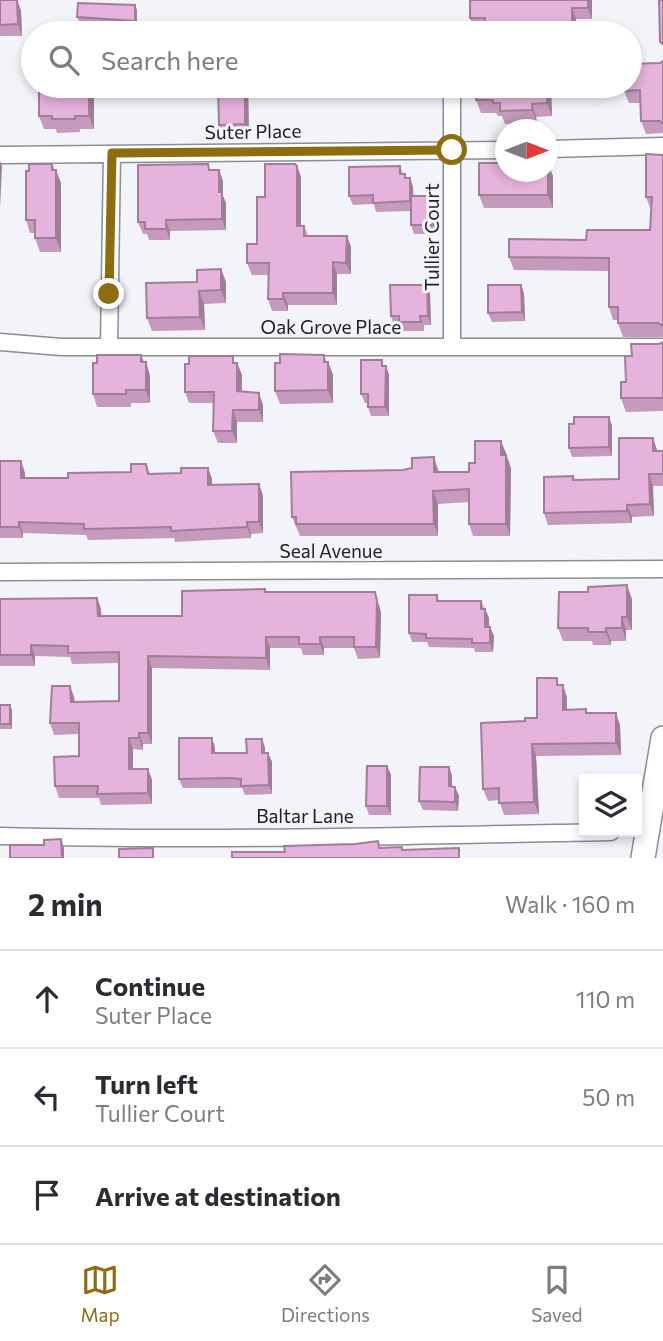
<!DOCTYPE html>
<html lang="en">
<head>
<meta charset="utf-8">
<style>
  body { margin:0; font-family:Commissioner,sans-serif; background:#f7f7f7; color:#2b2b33 }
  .controls { position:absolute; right:21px; bottom:21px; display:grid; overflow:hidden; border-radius:0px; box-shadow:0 4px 10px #0003 }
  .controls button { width:63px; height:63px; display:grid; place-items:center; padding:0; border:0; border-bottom:2px solid #e1e1e2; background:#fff; color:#2b2b33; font:35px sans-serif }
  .compass { position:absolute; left:495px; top:119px; width:63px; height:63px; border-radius:50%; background:#fff; box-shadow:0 4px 10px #0003; rotate:90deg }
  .stop { position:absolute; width:21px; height:21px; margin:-16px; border:5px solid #8e6d11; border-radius:50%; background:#fff }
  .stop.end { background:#8e6d11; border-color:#fff; box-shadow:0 2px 7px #0008 }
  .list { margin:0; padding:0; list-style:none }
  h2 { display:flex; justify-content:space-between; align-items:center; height:91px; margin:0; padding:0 28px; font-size:30px }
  h2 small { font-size:23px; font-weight:400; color:#7c7c81 }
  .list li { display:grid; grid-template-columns:46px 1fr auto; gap:21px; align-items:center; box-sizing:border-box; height:98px; padding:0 28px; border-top:2px solid #e1e1e2 }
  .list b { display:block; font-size:26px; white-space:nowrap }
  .list p { margin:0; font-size:23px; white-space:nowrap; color:#7c7c81 }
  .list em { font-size:23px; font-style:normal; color:#7c7c81 }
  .icon { flex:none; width:38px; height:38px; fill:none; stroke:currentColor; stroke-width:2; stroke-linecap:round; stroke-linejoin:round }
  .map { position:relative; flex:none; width:663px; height:858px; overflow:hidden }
  .search { position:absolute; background:#fff; box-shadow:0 4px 10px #0003; left:21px; right:21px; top:21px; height:77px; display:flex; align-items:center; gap:18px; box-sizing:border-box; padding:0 24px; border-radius:38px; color:#7c7c81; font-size:26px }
  .sheet { height:385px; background:#fff }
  nav { display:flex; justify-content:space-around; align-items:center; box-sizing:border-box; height:98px; border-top:2px solid #e1e1e2; background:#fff; font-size:19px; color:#7c7c81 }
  nav a { display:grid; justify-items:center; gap:4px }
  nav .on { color:#8e6d11 }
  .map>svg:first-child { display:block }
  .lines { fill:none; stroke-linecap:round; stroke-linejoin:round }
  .minor-casing { stroke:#8b8d92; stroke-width:19 }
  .secondary-casing { stroke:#8b8d92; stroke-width:26 }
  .minor { stroke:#fff; stroke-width:16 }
  .secondary { stroke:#fff; stroke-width:23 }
  .wall { fill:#c59abc }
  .shaded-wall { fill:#a07d99 }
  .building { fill:#e5b3db; stroke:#a07d99; stroke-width:2 }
  .route { stroke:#8e6d11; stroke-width:9 }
  .labels { text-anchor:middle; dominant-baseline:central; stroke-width:6; stroke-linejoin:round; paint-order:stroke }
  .street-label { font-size:19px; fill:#202022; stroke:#f2f4fa }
</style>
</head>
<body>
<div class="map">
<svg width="663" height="858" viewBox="0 0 663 858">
  <rect width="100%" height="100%" fill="#f2f4fa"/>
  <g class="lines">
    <!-- minor casing -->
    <g class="minor-casing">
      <path id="minor" d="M548 149 663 146
        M0 155 505 150
        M0 342 61 347H663
        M109 347 112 154
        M452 347V86
        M0 572 663 569
        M0 836C203 841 407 836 611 832"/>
    </g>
    <!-- secondary casing -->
    <g class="secondary-casing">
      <path id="secondary" d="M643 858 663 738"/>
    </g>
    <!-- minor -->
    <use href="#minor" class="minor"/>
    <!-- secondary -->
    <use href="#secondary" class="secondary"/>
  </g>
  <!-- wall -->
  <path class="wall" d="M0 0H17L21 11 22 36H0Z
    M592 0V19H576V33H488L486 29H474L470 18Z
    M137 10V25L79 22 77 17Z
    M663 61V133L646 134 641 121V103H629L624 91Z
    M94 86V129H80V132L57 133 56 129H44L39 116Z
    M132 86H190V89H177V96H144L142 89H133Z
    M248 86 249 133 222 134 219 125Z
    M278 86H334V94L281 93Z
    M476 86H551L552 116 536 117 537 123 505 124 502 116H498L496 113H481L476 100Z
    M663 155V337H623L618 323V320H613L609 307V271L514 270 509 257 586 240 650 230 651 210 646 197Z
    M52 164 61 183V252H40L35 238V233H30L26 220 29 171Z
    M297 166 301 177V226H304L308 236H347L351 247V274H337V305H288V311H272L268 299V275H252L247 263 257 244 265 197Z
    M400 166 403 174H405L407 178H410L413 187V196H433L436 205V234H414L411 225V211L376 212 374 204 353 205 349 196Z
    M211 170 223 181V196L226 203V230L170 231V240H149L147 234H143L138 222Z
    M553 176V208H484L479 195Z
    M221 269 226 282V303L204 304 205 330 152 331 147 318 197 282Z
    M427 285 430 294 431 325H424V331H402L400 326H394L391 316Z
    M521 285 524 294 525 321 492 322 488 313Z
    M663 342V411L626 412 621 398 632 356Z
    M141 355 144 362H146L150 376V403H131V407H97L93 394 97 363Z
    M324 355 326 362H328L333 375V403L280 404 275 391 280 363Z
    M235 363H237L242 375V392L263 405V422H237V443H218L213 431 214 403H189L185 392Z
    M384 366H386L389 375V416H371L368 407V403H365L361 394Z
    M609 417 612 426V456L572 457 569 448 574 424Z
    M653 438 657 451H663V486H653L654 516 632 517V523L548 525 544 513 619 479Z
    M506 453 511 468 510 536H473L469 524V502L438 504V536H300L292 517 403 470 412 468 434 457 438 472H469L475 463Z
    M0 461 25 473V478H68L131 472 146 464 150 474 181 473 208 468 212 479V485L259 484 263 496V533L251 534V538L175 542 174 538 88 540 86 535 23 533V538H0Z
    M265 589 266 592 379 604 381 613 380 658 358 659 354 648H324V655H303L301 648H270V670L152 668V744H143V750L133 749V769H148L152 780V804L101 805 99 798H59L55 786 79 756V734L54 735 50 723 74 697 75 702 119 701V663L72 664 70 657 35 656V666H0V599L97 598 101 609V616H182Z
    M437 595 439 601H481L489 618V627L494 636 493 652H475L474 648 429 647 427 642H412L409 633Z
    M632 599V630H626V641H611V645H593L592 641H563L558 628Z
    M560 685 567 697V710L587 713 620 725 621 755 536 756 539 814 504 815 499 800 488 801 483 789 525 721 537 718Z
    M0 705 12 710V729H0Z
    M262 739 265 748V753H268L272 762V794L245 795 242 788H183L179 779 215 747V753H247Z
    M387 766 391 775V815H369L366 806Z
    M449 767 452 776V786L455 787 459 796 458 811 423 810 419 801Z"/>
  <!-- shaded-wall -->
  <path class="shaded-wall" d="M17 0 21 11 22 36 18 24Z
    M588 0H592V19L588 8Z
    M135 5 137 10V25L135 21Z
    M572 8 576 19V33H572Z
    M89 86H94V129L89 116Z
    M173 86H176L177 96Z
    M245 86H248L249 133 245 124Z
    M547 86H551L552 116 547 103Z
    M532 104 536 117 537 123 532 110Z
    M0 161 2 166 0 208Z
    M548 163 553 176V208L548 195Z
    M52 164 56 176V170L61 183V252L56 238Z
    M297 166 301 177V238L297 226Z
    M219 170 223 181V196L226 203V230L222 219 219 192Z
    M410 178 413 187 414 210 410 201Z
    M433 196 436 205V234L433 225Z
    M166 220 170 231V240L166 229Z
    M347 236 351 247V274L346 263Z
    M333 262 337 274V305L333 293Z
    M221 269 226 282V303L221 290Z
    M427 285 430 294 431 325 428 316Z
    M521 285 524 294 525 321 522 312Z
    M199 291 204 304 205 330 200 317Z
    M283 293 288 305V311L283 299Z
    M141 355 146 368V362L150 376V403L146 390 141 362Z
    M324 355 328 367V362L333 375V403L328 390Z
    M237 363 242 375 241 403 237 391Z
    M386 366 389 375V416L385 407Z
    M259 393 263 405V422L259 410Z
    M233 410 237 422V443L232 431Z
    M609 417 612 426V456L609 447Z
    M653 438 657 450V463L653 451Z
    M501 441 506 453V468L501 455Z
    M506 455 511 468 510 536 506 524Z
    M434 457 438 470V485L434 472Z
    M21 461 25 473V489L21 478Z
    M208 468 212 479V496L208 485Z
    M649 474 653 486 654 516 650 504Z
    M259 484 263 496V533L259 522Z
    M433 491 438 504V536L434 524Z
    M627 505 632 517V523L627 511Z
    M19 522 23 533V538L19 527Z
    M247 522 251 534V538L247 527Z
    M627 585 632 599V630L627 617Z
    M375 592 381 613 380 658 376 647Z
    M97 598 101 609 102 627 98 616Z
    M485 609 489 618V636L485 627Z
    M622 617 626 630V641L622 628Z
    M490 627 494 636 493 652 490 643Z
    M606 628 611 641V645L606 632Z
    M266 637 270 648V670L266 658Z
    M320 637 324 648V655L320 644Z
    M31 645 35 656V666L31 655Z
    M148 656 152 668V744L148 733Z
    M563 685 567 697V722L563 710Z
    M70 686 74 697 75 714 71 702Z
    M10 705 12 710V729L10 724Z
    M616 713 620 725 621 755 616 743Z
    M139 733 143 744V750L139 738Z
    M129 738 133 749V780L129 769Z
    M212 738 215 747V762L212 753Z
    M262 739 265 748V762L262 753Z
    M532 744 536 756 539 814 534 802Z
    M268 753 272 762V794L269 785Z
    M387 766 391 775V815L387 806Z
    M449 767 452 776V795L449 786Z
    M148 769 152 780V804L148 793Z
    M455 787 459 796 458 811 455 802Z
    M61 839 64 848V858H62Z"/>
  <!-- building -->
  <path class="building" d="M0 0H17L18 24 0 25Z
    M470 0H588V8H572V33H490V25H485V18H470Z
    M659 0H663V44L660 42Z
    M78 3 135 5V21L77 17Z
    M663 61V123H661L660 121H641L640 90 624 91V86H630V64L660 63Z
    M39 86H89V116H75V119H52V116H39Z
    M218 86H245V124L219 125Z
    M476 86H547V103L532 104V110L500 111V103H493V100H476Z
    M646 154 663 155V326L658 323H618V307H609V258L509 257V239L586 240 587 230H650L652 197H646Z
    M479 163H506V172H548V163V195H479Z
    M29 164H52V170H56V238H35V220H26V171H29Z
    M208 164 209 170H219V192H222V219L166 220V229H145V222H138V165Z
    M265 164H295L297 166V226H304V236H347L346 263 333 262V293H283V299H268L269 263H247V244H257V197H265Z
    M400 166V174H405V178H410V201L373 203V195L349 196V167Z
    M411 196H433V225H411Z
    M221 269V290L199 291 200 317 147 318 146 283 197 282V270Z
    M390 285H427L428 316H420L421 322H399V316H391Z
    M488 285H521L522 312 488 313Z
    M663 342V398H621V382H626L625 356H632L631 344H659Z
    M280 354 324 355V362H328V390L275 391V363H280Z
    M97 355H141V362H146V390H126V394H93V363H97Z
    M189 356H233V363H237V391L259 393V410H233L232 431H213L214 392H185V364H189Z
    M361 360H382V366H386L385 407H368V394H361Z
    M574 417H609V447L569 448V424H574Z
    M619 438H653V451H663V474H649L650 504 627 505V511L544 513V477L573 476V480L619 479Z
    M475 441H501V455H506V524H469V489L433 491 434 524H296V517H292L291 472 403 470 412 468V458L434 457V472H469V463H475Z
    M0 461H21V478H68V473L131 472V464H146L148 474 181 473V468H208V485L259 484V522H247V527L171 531V527L84 529V524L19 522V527H0Z
    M627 585V617H622V628H606V632H588V628H558L559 592H588V587Z
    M265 589V592H375L377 601 376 647H354V637H320V644H299V637H266V658L148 656V733H139V738H129V769H148V793L97 794 98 786H55L54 757 79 756V723H50L52 686H70L71 702 119 701V652L68 653V646L31 645V655H0V599L97 598 98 616H182V591Z
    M409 595H437V601H481V609H485V627H490V643H472V639L426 638V634L409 633Z
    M537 678H557V685H563V710L586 709V713H616V743L532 744 534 802 499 803V788L483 789 481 723 525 721V718H537Z
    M0 705H10V724H0Z
    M179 738H212V753H247L246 739H262V753H268L269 785 241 786V779L229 778 179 779Z
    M367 766H387V806H366Z
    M420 767H449V786L455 787V802L419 801Z
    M61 839 62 858H10V845H44V840Z
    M378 841 379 848 402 847V850L459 848V858H232V852H285L284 846 355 844Z
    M153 848V858H119V849Z"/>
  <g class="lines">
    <!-- route -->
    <path class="route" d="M109 294 112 153 452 150"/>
  </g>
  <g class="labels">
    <!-- street labels -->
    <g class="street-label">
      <text transform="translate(253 131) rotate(-1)">Suter Place</text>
      <text transform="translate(431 237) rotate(-90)">Tullier Court</text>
      <text x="331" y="326">Oak Grove Place</text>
      <text x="331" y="550">Seal Avenue</text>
      <text x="305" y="815">Baltar Lane</text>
    </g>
  </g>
</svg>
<div class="controls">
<button><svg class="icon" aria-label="layers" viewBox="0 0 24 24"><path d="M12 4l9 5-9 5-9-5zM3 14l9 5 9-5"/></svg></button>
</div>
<svg class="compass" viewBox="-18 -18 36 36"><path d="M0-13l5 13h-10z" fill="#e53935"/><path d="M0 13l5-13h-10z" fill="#7c7c81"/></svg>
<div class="stop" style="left:452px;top:150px"></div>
<div class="stop end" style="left:109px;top:294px"></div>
<div class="search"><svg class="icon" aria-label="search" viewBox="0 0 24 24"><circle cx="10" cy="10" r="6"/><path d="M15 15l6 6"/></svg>Search here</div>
</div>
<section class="sheet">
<h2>2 min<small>Walk · 160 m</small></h2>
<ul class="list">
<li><svg class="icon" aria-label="ahead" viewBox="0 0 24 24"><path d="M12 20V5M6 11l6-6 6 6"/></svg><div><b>Continue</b><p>Suter Place</p></div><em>110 m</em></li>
<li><svg class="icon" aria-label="left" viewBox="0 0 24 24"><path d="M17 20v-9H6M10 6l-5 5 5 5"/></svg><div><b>Turn left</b><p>Tullier Court</p></div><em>50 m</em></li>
<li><svg class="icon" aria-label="arrive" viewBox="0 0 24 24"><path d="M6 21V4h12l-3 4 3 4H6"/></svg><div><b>Arrive at destination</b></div></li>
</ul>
</section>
<nav>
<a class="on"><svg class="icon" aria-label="map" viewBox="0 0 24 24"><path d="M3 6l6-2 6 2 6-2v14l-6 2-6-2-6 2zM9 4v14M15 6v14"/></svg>Map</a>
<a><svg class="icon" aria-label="directions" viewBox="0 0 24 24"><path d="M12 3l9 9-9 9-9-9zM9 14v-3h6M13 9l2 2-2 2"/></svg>Directions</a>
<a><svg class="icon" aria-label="saved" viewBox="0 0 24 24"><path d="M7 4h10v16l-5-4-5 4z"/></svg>Saved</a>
</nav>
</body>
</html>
